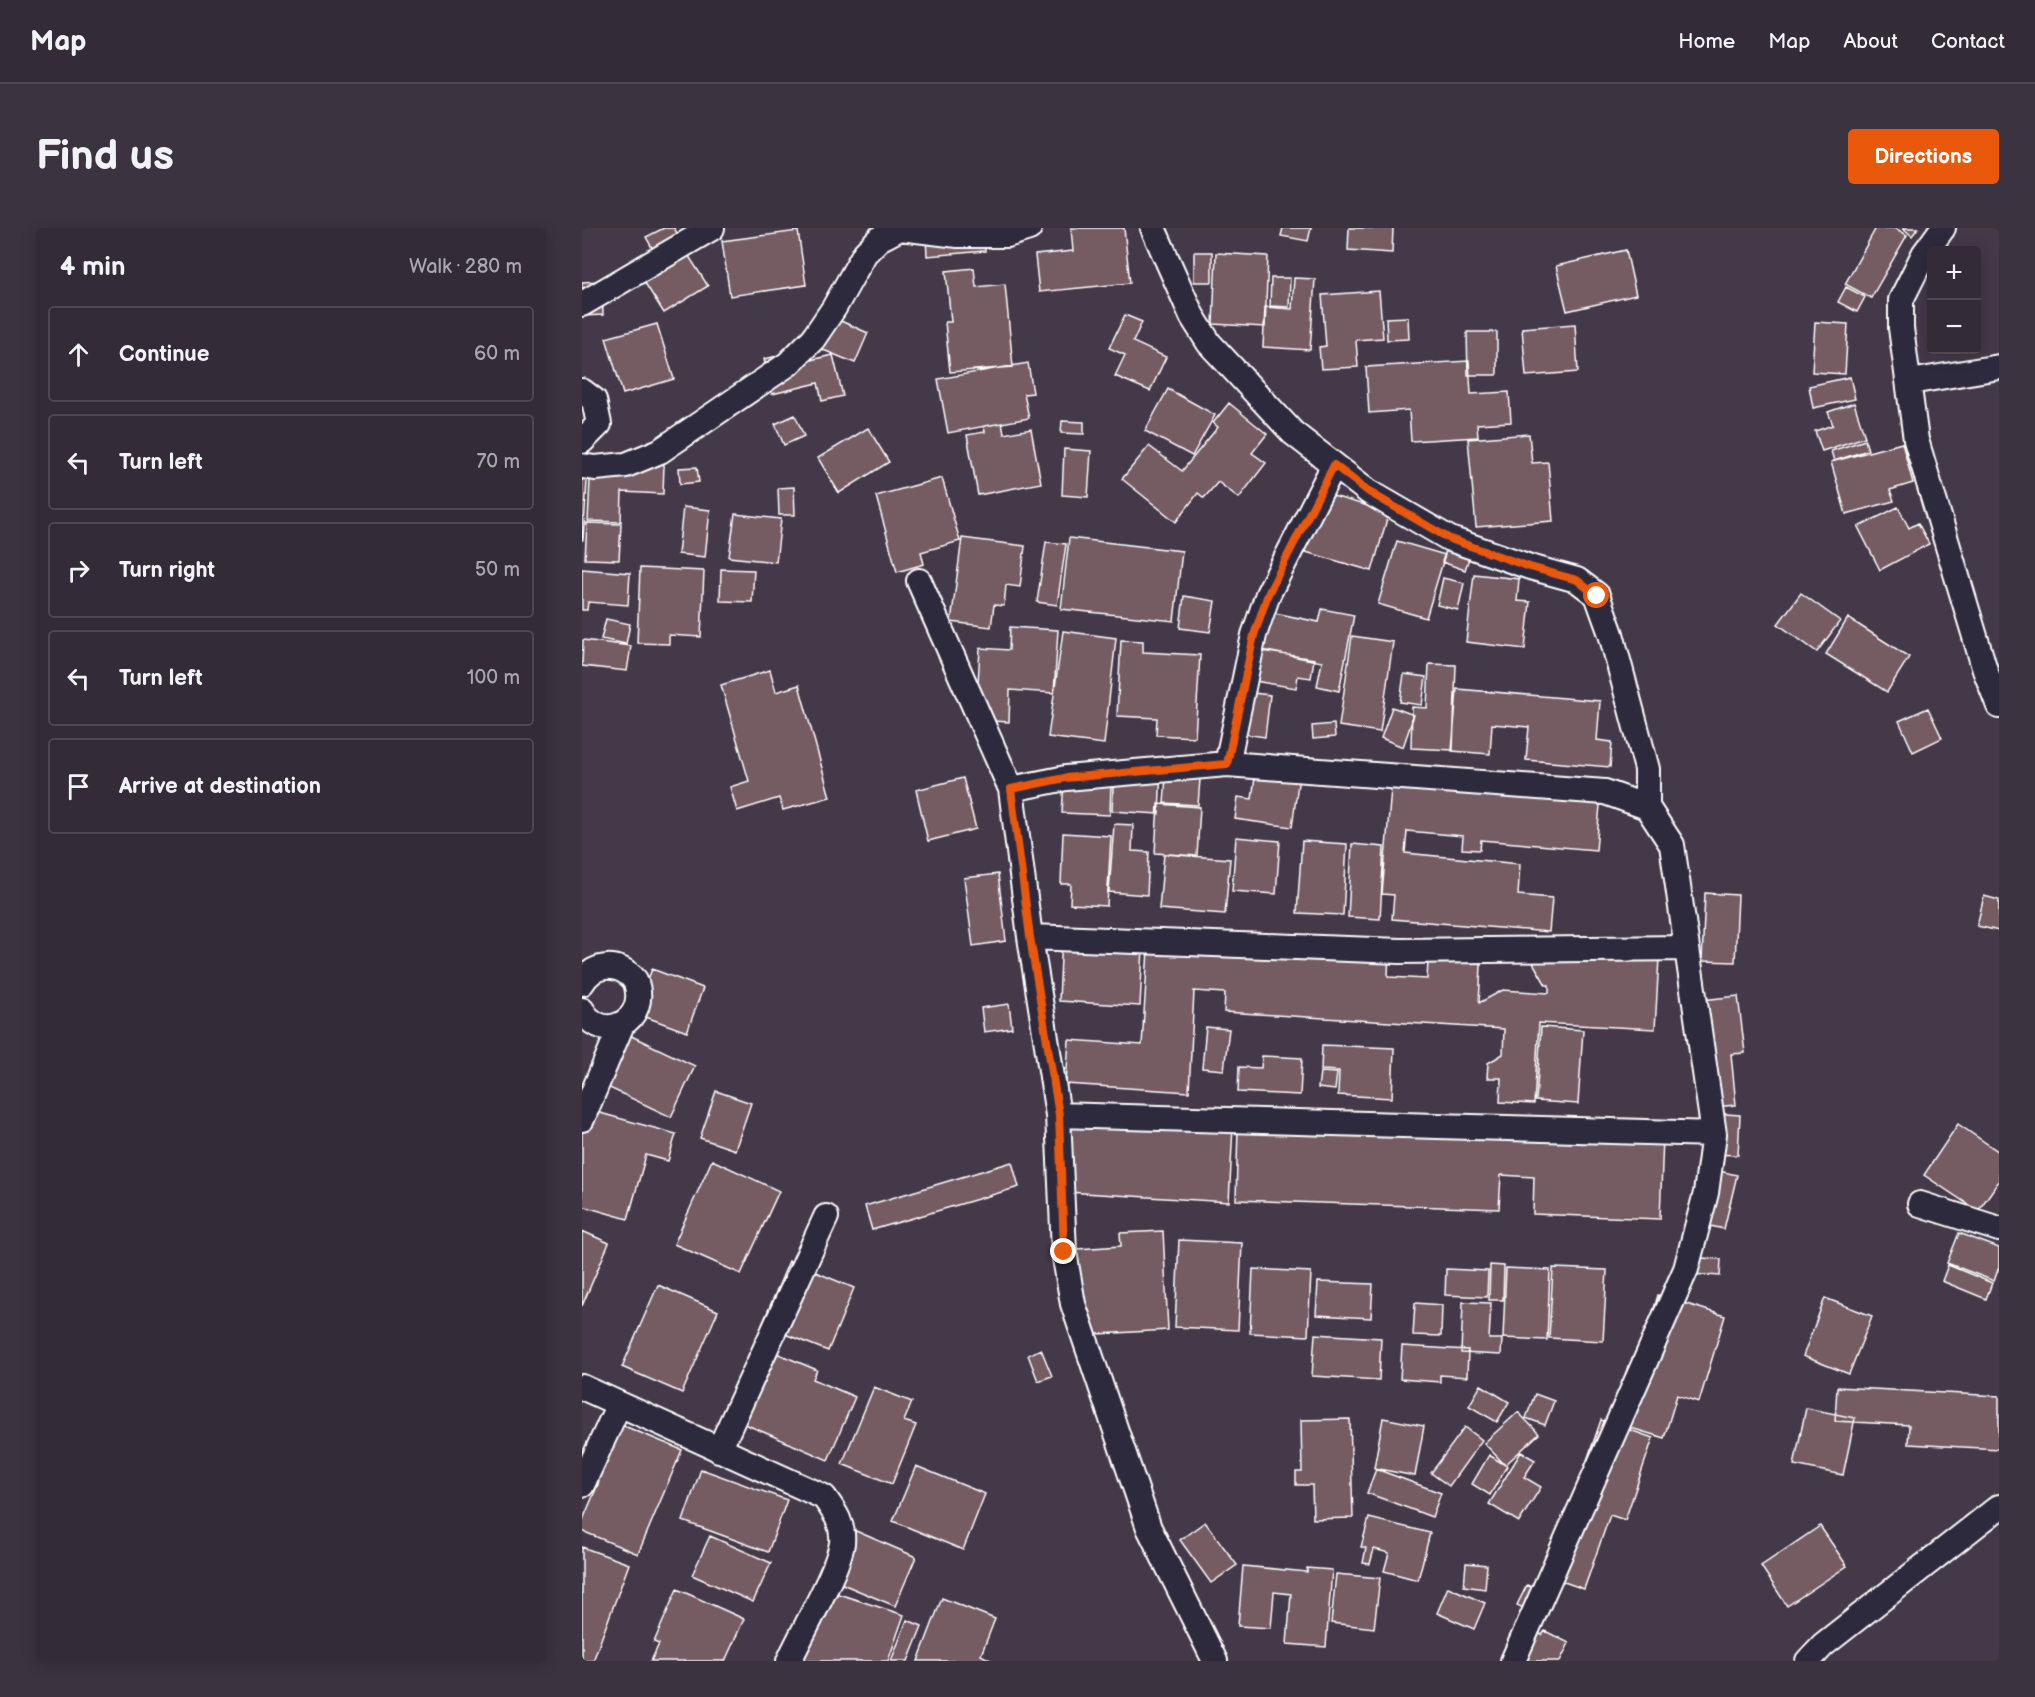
<!DOCTYPE html>
<html lang="en">
<head>
<meta charset="utf-8">
<style>
  body { margin:0; font-family:"Balsamiq Sans",sans-serif; background:#3b333f; color:#f1f3f6 }
  .controls { position:absolute; right:18px; top:18px; display:grid; overflow:hidden; border-radius:6px; box-shadow:0 3px 15px #0003 }
  .controls button { width:54px; height:54px; display:grid; place-items:center; padding:0; border:0; border-bottom:2px solid #4e4752; background:#332b37; color:#f1f3f6; font:30px sans-serif }
  .stop { position:absolute; width:18px; height:18px; margin:-14px; border:4px solid #ea580c; border-radius:50%; background:#fff }
  .stop.end { background:#ea580c; border-color:#fff; box-shadow:0 2px 6px #0008 }
  .list { margin:0; padding:0; list-style:none }
  h2 { display:flex; justify-content:space-between; align-items:center; height:78px; margin:0; padding:0 24px; font-size:26px }
  h2 small { font-size:20px; font-weight:400; color:#a9a7ad }
  .list li { display:grid; grid-template-columns:39px 1fr auto; gap:18px; align-items:center; box-sizing:border-box; height:96px; margin:0 12px 12px; padding:0 12px; border:2px solid #4e4752; border-radius:6px }
  .list b { display:block; font-size:22px; white-space:nowrap }
  .list em { font-size:20px; font-style:normal; color:#a9a7ad }
  .icon { flex:none; width:33px; height:33px; fill:none; stroke:currentColor; stroke-width:2; stroke-linecap:round; stroke-linejoin:round }
  .map { position:relative; flex:none; width:1417px; height:1433px; overflow:hidden; border-radius:6px }
  header { display:flex; align-items:center; gap:36px; box-sizing:border-box; height:84px; padding:0 30px; background:#332b37; border-bottom:2px solid #4e4752 }
  header strong { font-size:28px }
  nav { display:flex; gap:33px; margin-inline-start:auto; font-size:21px }
  .intro { display:flex; align-items:center; justify-content:space-between; box-sizing:border-box; height:144px; padding:0 36px }
  h1 { margin:0; font-size:42px }
  .button { padding:15px 27px; border-radius:6px; background:#ea580c; color:#fff; font-size:21px; font-weight:700 }
  main { display:flex; gap:36px; padding:0 36px }
  aside { flex:1; background:#332b37; border-radius:6px; box-shadow:0 3px 15px #0003 }
  .map>svg:first-child { display:block }
  .building { fill:#745c64; stroke:#fff; stroke-width:1.5 }
  .lines { fill:none; stroke-linecap:round; stroke-linejoin:round }
  .street-casing { stroke:#fff; stroke-width:28 }
  .street { stroke:#2f2a3d; stroke-width:24 }
  .route { stroke:#ea580c; stroke-width:8 }
</style>
</head>
<body>
<header>
<strong>Map</strong>
<nav><a>Home</a><a>Map</a><a>About</a><a>Contact</a></nav>
</header>
<div class="intro"><h1>Find us</h1><a class="button">Directions</a></div>
<main>
<aside>
<h2>4 min<small>Walk · 280 m</small></h2>
<ul class="list">
<li><svg class="icon" aria-label="ahead" viewBox="0 0 24 24"><path d="M12 20V5M6 11l6-6 6 6"/></svg><div><b>Continue</b></div><em>60 m</em></li>
<li><svg class="icon" aria-label="left" viewBox="0 0 24 24"><path d="M17 20v-9H6M10 6l-5 5 5 5"/></svg><div><b>Turn left</b></div><em>70 m</em></li>
<li><svg class="icon" aria-label="right" viewBox="0 0 24 24"><path d="M7 20v-9h11M14 6l5 5-5 5"/></svg><div><b>Turn right</b></div><em>50 m</em></li>
<li><svg class="icon" aria-label="left" viewBox="0 0 24 24"><path d="M17 20v-9H6M10 6l-5 5 5 5"/></svg><div><b>Turn left</b></div><em>100 m</em></li>
<li><svg class="icon" aria-label="arrive" viewBox="0 0 24 24"><path d="M6 21V4h12l-3 4 3 4H6"/></svg><div><b>Arrive at destination</b></div></li>
</ul>
</aside>
<div class="map">
<svg width="1417" height="1433" viewBox="0 0 1417 1433">
  <rect width="100%" height="100%" fill="#443949"/>
  <filter id="ink" filterUnits="userSpaceOnUse"><feTurbulence type="fractalNoise" baseFrequency=".0167" numOctaves="2"/><feDisplacementMap in="SourceGraphic" scale="12" xChannelSelector="R" yChannelSelector="G"/><feConvolveMatrix kernelMatrix="1 2 1 2 8 2 1 2 1" color-interpolation-filters="sRGB"/></filter>
  <g filter="url(#ink)">
    <!-- building -->
    <path class="building" d="M82 0H92L98 10 72 23 64 9Z
      M489 0H542L548 55 457 64 453 27 491 23Z
      M701 0H729L726 13 699 8Z
      M767 0H811L810 25 766 22Z
      M1294 0H1313L1325 7 1289 70 1263 56Z
      M1321 0H1336L1330 8Z
      M216 3 224 57 148 68 140 13Z
      M402 5 403 23 345 28 344 10Z
      M96 11 126 58 82 85 52 38Z
      M1044 22 1054 67 985 83 974 38Z
      M612 24H630V54H612Z
      M634 25 686 28 683 99 631 96Z
      M392 40 394 59 423 56 431 139 368 144 363 94H369L364 43Z
      M689 50H708L707 79 688 78Z
      M712 50 733 51 728 122 681 119 683 79 710 81Z
      M20 53 21 87 0 88V54Z
      M1264 59 1283 69 1275 84 1256 74Z
      M797 63 801 110 774 112 776 139 739 141 737 119 744 118 740 67Z
      M236 83 286 105 273 135 222 114Z
      M543 87 560 94 551 114 584 129 568 163 533 148 543 127 527 120Z
      M826 89 827 111 805 112 804 90Z
      M1233 94 1266 96 1263 146 1230 144Z
      M75 96 92 151 41 166 24 110Z
      M993 96 996 144 944 148 940 100Z
      M885 104H915V147H886Z
      M226 121 228 132 251 127 261 168 240 173 236 155 190 166 182 131Z
      M887 133 889 166 927 164 929 194 895 196 896 209 829 213 827 182 787 185 784 139Z
      M446 135 451 165 442 166 447 190 366 205 356 151Z
      M1268 149 1273 171 1231 180 1227 158Z
      M586 161 633 187 610 228 563 203Z
      M647 175 685 206 670 225 684 235 657 270 636 254 622 270 616 265 594 294 540 251 567 218 600 243 636 199 631 195Z
      M1272 175 1283 209 1240 223 1233 203 1251 197 1246 184Z
      M213 187 222 208 202 217 193 196Z
      M480 193 502 194V206L479 205Z
      M420 195 422 206 449 201 459 255 396 267 385 207 403 204 402 198Z
      M286 200 307 234 257 265 236 230Z
      M947 206 950 235 966 234 971 293 894 299 886 211Z
      M1283 212 1286 222 1252 233 1249 223Z
      M1320 215 1331 255 1308 262 1312 273 1264 286 1249 234Z
      M482 221 509 223 506 269 480 267Z
      M9 232 82 235 81 266 40 264 39 294 6 293Z
      M115 239 117 254 98 256 97 240Z
      M0 240H6L1 312H0Z
      M360 250 378 313 339 324 342 336 315 344 294 268Z
      M212 259 213 287H197L196 260Z
      M737 264 807 284 790 343 720 323Z
      M101 279 128 282 123 329 96 326Z
      M1316 279 1327 300 1336 295 1347 316 1298 342 1276 299Z
      M153 286 199 291 194 334 147 329Z
      M5 295 39 296 37 332 3 331Z
      M380 310 443 318 438 359 424 357 422 378 412 377 409 399 369 394Z
      M487 310 600 323 592 393 479 381Z
      M815 313 863 327 844 390 796 376Z
      M464 314 484 316 475 377 455 374Z
      M864 322 887 330 883 342 860 334Z
      M58 340 122 343 119 409 87 407V416L55 415Z
      M0 341 48 345 46 377 6 374 5 382H0Z
      M139 341 172 342 170 374 138 373Z
      M892 346 937 351 935 373 948 374 943 421 884 414Z
      M861 350 882 355 876 382 855 377Z
      M1219 365 1258 393 1235 424 1196 396Z
      M602 368 633 373 628 404 598 400Z
      M740 381 772 387 757 463 735 458 740 434 670 420 678 382 737 394Z
      M1266 390 1327 429 1305 464 1244 426Z
      M24 391 48 396 44 416 19 411Z
      M428 399 476 402 472 465 428 462 427 494 394 492 398 420 427 422Z
      M481 403 534 410 522 516 466 509Z
      M770 408 811 414 798 504 757 498Z
      M1 412 49 418 45 443 0 438Z
      M539 412 561 413V424L618 427 613 509 574 507 575 490 535 488Z
      M660 420 732 431 729 450 716 448 714 460 655 450Z
      M847 436 874 437 871 522 829 520 830 479 845 480Z
      M188 442 194 464 217 457 248 569 201 582 197 570 155 583 148 559 167 553 139 457Z
      M822 446 844 449 840 477 818 474Z
      M875 461 1018 473 1015 512 1030 514 1028 539 944 532 947 499 910 496 908 526 870 523Z
      M653 463 688 467 683 509 649 504Z
      M810 479 832 487 821 519 799 510Z
      M1346 480 1360 510 1331 524 1317 493Z
      M752 496 753 509 731 511 730 498Z
      M532 538 579 541 577 586 530 583Z
      M674 542 717 548 710 599 653 591 656 569 670 571Z
      M584 549 618 551 616 577 582 575Z
      M381 550 394 601 346 613 334 562Z
      M482 553 529 554 528 587 480 585Z
      M721 553 1019 566 1014 622 899 612 898 622 880 621 881 608 825 603 823 625 938 636 936 667 970 670 967 704 810 691 812 667 800 666 809 561Z
      M576 576 618 579 615 628 573 625Z
      M532 596 551 597 550 623 567 624 565 667 527 664Z
      M481 605 529 608 525 678 488 676 489 656H479Z
      M654 609 698 613 694 666 650 663Z
      M720 613 765 616 761 687 715 685Z
      M770 616 802 619 798 691 766 689Z
      M582 626 648 631 643 686 577 681Z
      M416 646 424 713 391 718 382 650Z
      M1123 665 1156 667 1153 734 1120 733Z
      M1402 668 1417 672V703L1395 698Z
      M567 706 807 720 806 749 845 751 847 716 900 719 897 775 921 762 967 765V757H964L944 723 1077 730 1073 801 957 795 952 876 918 874 919 850H905L906 835 921 826 922 801 642 784 643 765 612 763 607 864 484 856 487 812 560 817Z
      M480 708 561 719 558 778 477 773Z
      M70 741 121 760 105 804 53 785Z
      M1156 768 1163 825 1149 826 1154 877 1132 879 1120 772Z
      M427 776 430 800 402 804 399 780Z
      M624 799 647 801 642 842 620 840Z
      M959 799 1001 802 996 876 954 873Z
      M43 805 113 838 89 889 19 856Z
      M740 817 812 820 810 870 756 867 757 843 739 842Z
      M680 828 720 830 718 867 656 864 657 839 679 840Z
      M738 844 755 845 753 862 736 860Z
      M134 863 169 875 153 922 118 910Z
      M0 880 94 906 86 933 64 927 46 991 0 978Z
      M1128 885 1158 887 1156 927 1127 926Z
      M489 888 651 898 647 974 485 964Z
      M1376 896 1417 924V953L1396 983 1342 947Z
      M656 899 1081 908 1078 991 951 986 952 949 919 947 917 981 654 972Z
      M130 932 197 963 159 1046 92 1016Z
      M430 934 437 959 290 1002 283 978Z
      M1119 939 1155 947 1142 1001 1106 993Z
      M0 1003 27 1015 0 1078Z
      M581 1003 586 1102 499 1107 495 1021 539 1018 538 1005Z
      M1377 1005 1417 1020V1039L1412 1053 1365 1035Z
      M597 1012 660 1015 656 1102 593 1099Z
      M1096 1029 1139 1031 1138 1048 1095 1045Z
      M207 1033 272 1060 246 1123 180 1097Z
      M908 1037 922 1038 921 1072H907Z
      M1366 1037 1410 1055 1404 1071 1360 1053Z
      M924 1040 968 1042 965 1112 921 1110Z
      M971 1040 1025 1042 1021 1113 967 1110Z
      M671 1041 729 1044 726 1108 668 1105Z
      M864 1041 906 1043 905 1069 863 1067Z
      M736 1054 791 1056 789 1090 734 1087Z
      M76 1057 136 1083 100 1165 40 1139Z
      M1076 1067 1143 1088 1117 1174 1095 1167 1082 1210 1029 1194 1046 1138 1054 1140Z
      M1243 1070 1290 1088 1267 1146 1221 1128Z
      M881 1074 909 1075 907 1111H920L919 1127 879 1125Z
      M833 1075 860 1077 859 1108 831 1107Z
      M733 1106 799 1110 797 1152 730 1148Z
      M820 1118 886 1122 885 1149 858 1147V1154L818 1151Z
      M180 1119 235 1142 231 1151 273 1169 246 1232 149 1190Z
      M459 1121 470 1148 456 1153 446 1127Z
      M899 1157 927 1174 915 1194 887 1178Z
      M292 1159 330 1174 322 1193 334 1197 310 1256 260 1236Z
      M1255 1159 1417 1168V1221L1326 1216 1327 1197 1253 1193Z
      M953 1166 972 1173 963 1197 944 1190Z
      M1224 1180 1273 1190 1261 1247 1212 1237Z
      M936 1184 957 1206 923 1237 902 1215Z
      M18 1188 100 1222 56 1326 0 1303V1294L17 1254 0 1247V1230Z
      M801 1190 842 1198 833 1248 792 1240Z
      M768 1191 771 1290 731 1291 730 1257H714V1244H720L719 1192Z
      M1019 1192 1071 1210 1043 1292 1028 1287 1002 1361 965 1348Z
      M883 1199 900 1212 867 1258 849 1245Z
      M939 1224 953 1232 942 1249 959 1259 937 1294 907 1276Z
      M907 1227 925 1238 908 1267 890 1256Z
      M334 1238 403 1266 381 1322 311 1293Z
      M119 1241 205 1272 186 1324 101 1293Z
      M794 1241 859 1265 850 1289 785 1265Z
      M787 1290 848 1305 836 1352 802 1343 807 1325 792 1321 788 1336 781 1335 784 1320 779 1319Z
      M623 1294 655 1337 629 1355 598 1312Z
      M1238 1298 1265 1338 1205 1378 1179 1338Z
      M267 1300 334 1329 313 1378 246 1350Z
      M128 1308 189 1335 171 1374 110 1347Z
      M0 1319 47 1336 11 1433H0Z
      M884 1335 905 1337 903 1361 882 1358Z
      M661 1338 725 1344V1340L750 1342 744 1419 705 1416 709 1366 692 1364 689 1400 656 1398Z
      M754 1346 798 1350 792 1400 749 1395Z
      M945 1357 956 1362 946 1382 935 1377Z
      M866 1359 903 1375 892 1401 855 1385Z
      M95 1361 162 1391 143 1433H69L77 1416 72 1414Z
      M244 1362 322 1387 306 1433H220Z
      M360 1370 413 1391 399 1427 410 1433H336Z
      M325 1392 340 1398 326 1433H309Z
      M940 1397 960 1407 963 1403 987 1415 978 1433H923Z"/>
    <g class="lines">
      <!-- street casing -->
      <g class="street-casing">
        <path id="street" d="M571 0 610 88 627 115 711 205 787 264 868 311 948 339 995 352 1015 367 1029 406 1065 541V579
          M1361 0 1342 26 1319 72V100L1334 212 1403 442 1417 478
          M0 76 130 0
          M1328 154 1417 139
          M0 163 12 172 17 196 0 213
          M0 238 13 240 44 237 78 223 206 136 231 111 252 80 283 25 297 11 318 0 376 7H425L447 0
          M337 353 429 561
          M645 536 672 407 686 366 752 237
          M448 709 818 723 1105 720
          M0 755C13 733 38 735 53 752 69 792 21 818 0 782
          M476 887 1132 906
          M0 891 40 796
          M1338 976 1417 1001
          M0 1159 242 1269C252 1283 262 1296 260 1315 256 1343 220 1404 207 1433
          M137 1222 244 989
          M0 1257 37 1176
          M633 1433 567 1300 491 1076 482 1024 476 887 448 709 429 561 484 550 645 536 1023 564 1065 579 1090 617 1132 906 1124 965 1104 1041 931 1433
          M1226 1433 1241 1417 1417 1279"/>
      </g>
      <!-- street -->
      <use href="#street" class="street"/>
    </g>
  </g>
  <g class="lines" filter="url(#ink)">
    <!-- route -->
    <path class="route" d="M482 1024 477 887 448 709 429 561 483 550 645 536 672 407 686 366 752 237 787 264 868 311 948 339 995 352 1015 368"/>
  </g>
</svg>
<div class="controls">
<button>+</button>
<button>−</button>
</div>
<div class="stop" style="left:1015px;top:368px"></div>
<div class="stop end" style="left:482px;top:1024px"></div>
</div>
</main>
</body>
</html>
